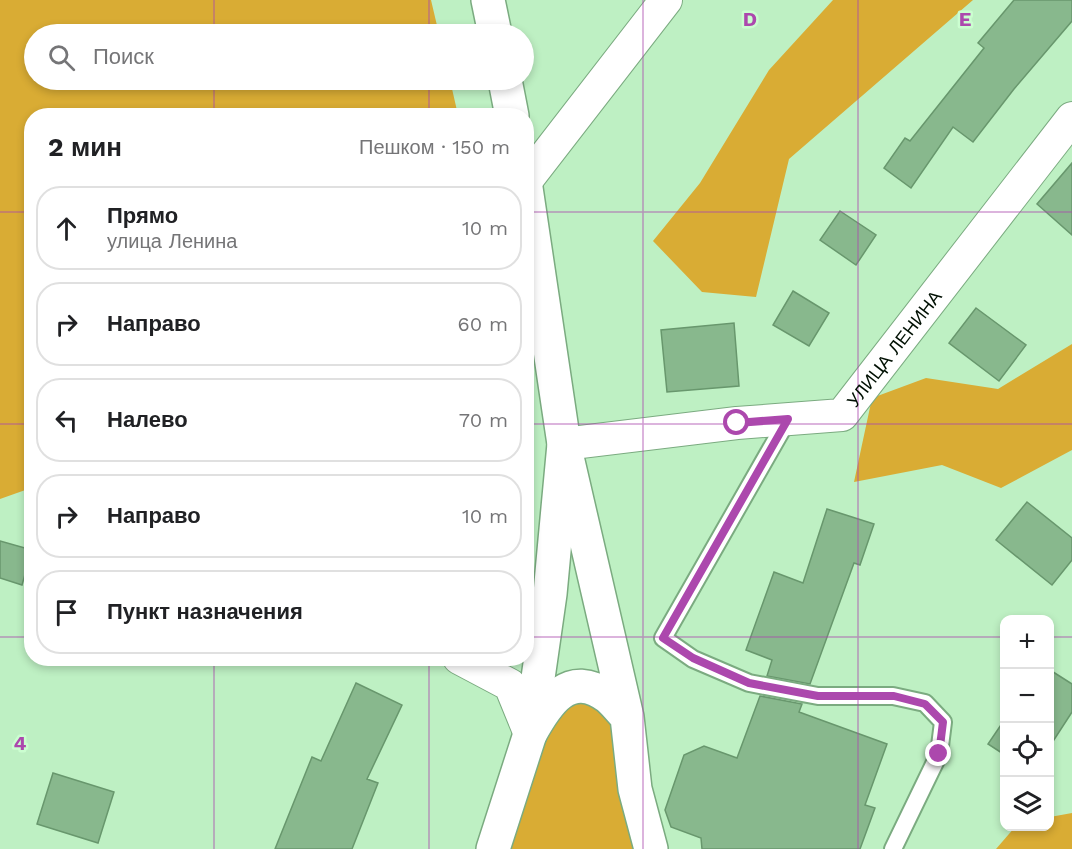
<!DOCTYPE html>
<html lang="ru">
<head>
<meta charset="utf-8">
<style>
  body { margin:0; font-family:"Work Sans",sans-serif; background:#f6f6f6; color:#202124 }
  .controls { position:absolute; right:18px; bottom:18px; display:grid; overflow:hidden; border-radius:12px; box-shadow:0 3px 9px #0003 }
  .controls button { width:54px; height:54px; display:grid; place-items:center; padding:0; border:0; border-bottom:2px solid #e0e0e0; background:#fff; color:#202124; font:30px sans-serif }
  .stop { position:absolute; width:18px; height:18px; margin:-14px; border:4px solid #ac48ad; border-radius:50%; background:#fff }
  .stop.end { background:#ac48ad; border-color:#fff; box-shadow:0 2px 6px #0008 }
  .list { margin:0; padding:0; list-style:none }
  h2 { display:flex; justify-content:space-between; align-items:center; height:78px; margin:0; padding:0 24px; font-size:26px }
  h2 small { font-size:20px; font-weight:400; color:#757577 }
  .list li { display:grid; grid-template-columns:39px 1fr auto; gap:18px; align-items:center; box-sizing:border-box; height:84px; margin:0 12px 12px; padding:0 12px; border:2px solid #e0e0e0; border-radius:24px }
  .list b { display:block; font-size:22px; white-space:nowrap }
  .list p { margin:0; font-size:20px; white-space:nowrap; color:#757577 }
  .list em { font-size:20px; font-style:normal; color:#757577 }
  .icon { flex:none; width:33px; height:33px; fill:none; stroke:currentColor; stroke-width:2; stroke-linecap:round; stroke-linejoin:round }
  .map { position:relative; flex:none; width:1072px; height:849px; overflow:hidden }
  .search { position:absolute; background:#fff; box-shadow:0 3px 9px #0003; left:24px; top:24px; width:510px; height:66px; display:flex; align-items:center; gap:15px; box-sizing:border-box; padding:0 21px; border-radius:33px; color:#757577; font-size:22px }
  .panel { position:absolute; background:#fff; box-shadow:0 3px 9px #0003; left:24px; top:108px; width:510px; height:558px; border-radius:24px }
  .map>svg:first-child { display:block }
  .green { fill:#d9ac34 }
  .building { fill:#88b88d; stroke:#68976d; stroke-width:1.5 }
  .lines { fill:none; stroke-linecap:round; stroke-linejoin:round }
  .lane-casing { stroke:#7bab80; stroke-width:20 }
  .street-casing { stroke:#7bab80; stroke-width:34 }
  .primary-casing { stroke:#7bab80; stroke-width:36 }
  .highway-casing { stroke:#7bab80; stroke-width:36 }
  .lane { stroke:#fff; stroke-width:16 }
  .street { stroke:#fff; stroke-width:32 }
  .primary { stroke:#fff; stroke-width:33 }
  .highway { stroke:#fff; stroke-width:33 }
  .route { stroke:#ac48ad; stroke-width:8 }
  .grid { fill:none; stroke:#ac48ad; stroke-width:1.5; stroke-opacity:0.55 }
  .labels { text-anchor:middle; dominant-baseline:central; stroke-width:5; stroke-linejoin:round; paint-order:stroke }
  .street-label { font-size:18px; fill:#011003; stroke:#cbfed0 }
  .grid-label { font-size:20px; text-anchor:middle; font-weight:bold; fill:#ac48ad; stroke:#cbfed0; stroke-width:5; stroke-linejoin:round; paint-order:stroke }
</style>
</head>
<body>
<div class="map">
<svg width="1072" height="849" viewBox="0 0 1072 849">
  <rect width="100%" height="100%" fill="#bef0c3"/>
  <!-- green -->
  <path class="green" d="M0 0H431L439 34H34V80H450L458 115 32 116 31 488 0 499Z
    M833 0H973L789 159 756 297 702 292 653 241 700 183 769 70Z
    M1072 344V450L1001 488 942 465 854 482 872 398 926 378 998 389Z
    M526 450 532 557 527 589H526Z
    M569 698 610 711 643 849H505L539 731Z
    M1072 813V849H996L1015 827 1050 826V817Z"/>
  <!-- building -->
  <path class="building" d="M1014 0H1072V21L1014 89 973 142 953 127 911 188 884 168 905 138 910 141 984 48 978 43Z
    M1072 163V235L1037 204Z
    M840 211 876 235 856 265 820 240Z
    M793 291 829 313 809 346 773 325Z
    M976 308 1026 345 999 381 949 343Z
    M734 323 739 386 667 392 661 330Z
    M1027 502 1072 538V560L1052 585 996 540Z
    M827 509 874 524 860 565 854 563 810 684 767 676 772 660 746 650 774 572 803 583Z
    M0 541 32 550 22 585 0 578Z
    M1050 670 1072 684V712L1050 746Z
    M356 683 402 705 367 779 378 783 352 849H275L312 757 321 761Z
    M760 696 802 704 799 712 887 744 865 805 875 808 860 849H702L701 838 671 827 665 810 684 755 704 746 737 758Z
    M1005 719V755L988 744Z
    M53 773 114 792 98 843 37 824Z"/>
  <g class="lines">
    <!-- lane casing -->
    <g class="lane-casing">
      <path id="lane" d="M788 419 663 638 693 659 749 683 818 696H893L925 703 943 722 939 754 893 849"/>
    </g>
    <!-- street casing -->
    <g class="street-casing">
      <g id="street">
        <path d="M526 181 666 0"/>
        <path id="s1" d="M564 444 737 423 842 415 1072 118"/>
        <path d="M459 658 510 685 530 734"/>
      </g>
    </g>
    <!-- primary casing -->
    <g class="primary-casing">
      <path id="primary" d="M488 0 495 34
        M505 80 512 116
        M493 849 530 734 550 594 564 444 526 188"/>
    </g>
    <!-- highway casing -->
    <g class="highway-casing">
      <path id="highway" d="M564 444 627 717 635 789 651 849
        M530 734C547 703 569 668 608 697 615 703 621 711 627 717"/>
    </g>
    <!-- lane -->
    <use href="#lane" class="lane"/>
    <!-- street -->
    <use href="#street" class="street"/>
    <!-- primary -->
    <use href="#primary" class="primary"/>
    <!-- highway -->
    <use href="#highway" class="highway"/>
  </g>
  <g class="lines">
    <!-- route -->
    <path class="route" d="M737 423 788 419 663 638 693 658 749 683 818 696H894L925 704 943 722 939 754"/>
  </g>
  <!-- grid -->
  <path class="grid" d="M214 0V34M429 0V34M643 0V849M858 0V849M214 80V116M429 80V116M0 212H32M526 212H1072M0 424H32M526 424H1072M0 637H32M526 637H1004M1050 637H1072M214 658V849M429 658V849"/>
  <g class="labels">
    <!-- street labels -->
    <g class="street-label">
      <text stroke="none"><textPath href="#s1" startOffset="364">УЛИЦА ЛЕНИНА</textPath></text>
    </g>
  </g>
  <g class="grid-label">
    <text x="750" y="26">D</text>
    <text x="965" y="26">E</text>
    <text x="20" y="750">4</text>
  </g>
</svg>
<div class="controls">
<button>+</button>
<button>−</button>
<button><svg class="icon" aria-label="locate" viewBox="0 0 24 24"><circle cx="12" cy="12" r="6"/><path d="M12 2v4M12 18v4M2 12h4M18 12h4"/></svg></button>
<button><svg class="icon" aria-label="layers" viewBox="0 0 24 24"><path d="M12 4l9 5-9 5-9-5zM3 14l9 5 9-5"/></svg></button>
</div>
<div class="stop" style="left:737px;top:423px"></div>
<div class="stop end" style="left:939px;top:754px"></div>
<div class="search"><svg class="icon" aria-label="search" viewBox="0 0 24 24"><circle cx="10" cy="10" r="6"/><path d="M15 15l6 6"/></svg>Поиск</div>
<section class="panel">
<h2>2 мин<small>Пешком · 150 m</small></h2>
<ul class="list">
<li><svg class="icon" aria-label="ahead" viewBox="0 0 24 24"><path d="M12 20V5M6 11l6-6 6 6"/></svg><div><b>Прямо</b><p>улица Ленина</p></div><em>10 m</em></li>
<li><svg class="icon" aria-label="right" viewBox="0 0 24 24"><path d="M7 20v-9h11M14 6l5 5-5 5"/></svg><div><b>Направо</b></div><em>60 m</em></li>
<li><svg class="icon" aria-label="left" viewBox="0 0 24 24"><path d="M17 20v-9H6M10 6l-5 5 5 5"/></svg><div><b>Налево</b></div><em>70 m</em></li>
<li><svg class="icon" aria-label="right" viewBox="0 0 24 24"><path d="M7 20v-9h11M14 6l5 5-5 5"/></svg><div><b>Направо</b></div><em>10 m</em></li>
<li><svg class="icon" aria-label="arrive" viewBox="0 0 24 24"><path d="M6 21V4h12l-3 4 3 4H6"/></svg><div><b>Пункт назначения</b></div></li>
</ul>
</section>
</div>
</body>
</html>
